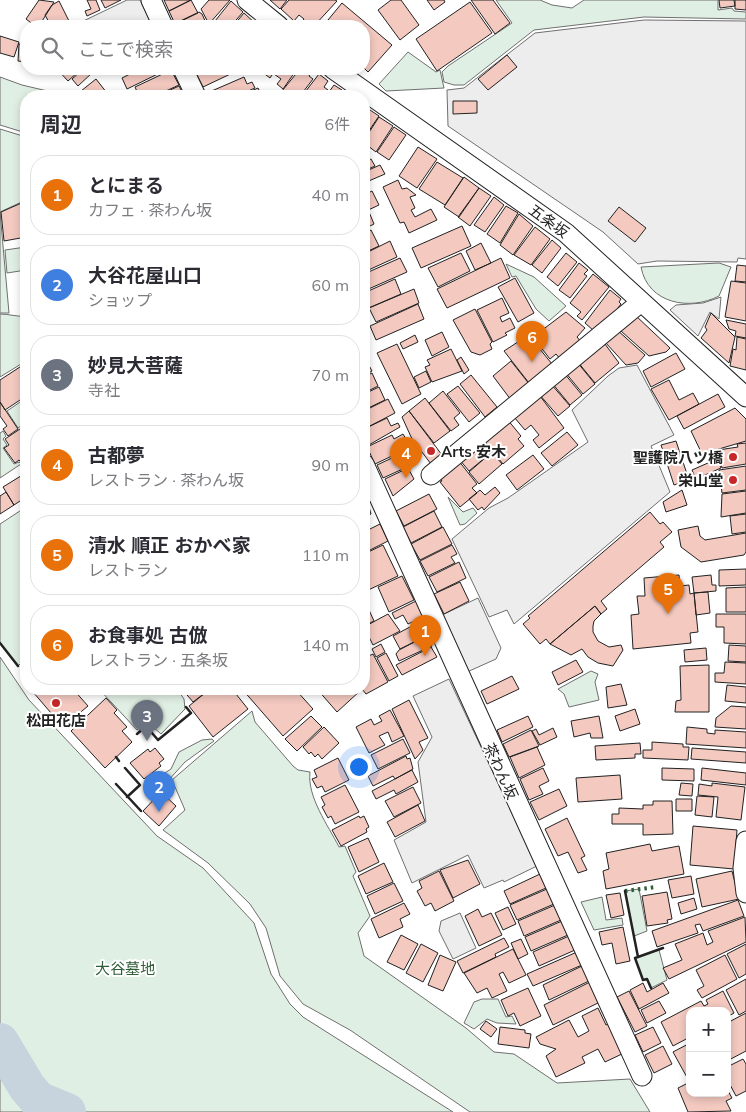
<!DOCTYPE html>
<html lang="ja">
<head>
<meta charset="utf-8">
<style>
  body { margin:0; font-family:Mulish,"Noto Sans JP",sans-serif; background:#f7f7f7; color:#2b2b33 }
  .controls { position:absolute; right:15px; bottom:15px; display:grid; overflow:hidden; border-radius:10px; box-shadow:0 2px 8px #0003 }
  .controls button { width:45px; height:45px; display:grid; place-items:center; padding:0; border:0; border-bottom:1px solid #e1e1e2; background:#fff; color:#2b2b33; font:25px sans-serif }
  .you { position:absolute; left:358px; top:766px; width:18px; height:18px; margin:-12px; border:4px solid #fff; border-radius:50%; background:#1a73e8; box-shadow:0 0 0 8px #1a73e833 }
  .badge { display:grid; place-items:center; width:32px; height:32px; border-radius:50%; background:#db2777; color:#fff; font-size:16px; font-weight:700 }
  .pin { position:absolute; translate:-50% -41px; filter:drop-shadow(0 1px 2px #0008) }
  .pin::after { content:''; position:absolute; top:26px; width:18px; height:15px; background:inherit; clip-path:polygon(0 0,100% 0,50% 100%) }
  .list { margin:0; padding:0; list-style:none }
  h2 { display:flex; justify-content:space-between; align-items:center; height:65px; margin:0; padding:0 20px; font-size:21px }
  h2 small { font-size:16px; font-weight:400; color:#7c7c81 }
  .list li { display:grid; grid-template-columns:32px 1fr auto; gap:15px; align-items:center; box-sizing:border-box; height:80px; margin:0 10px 10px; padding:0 10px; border:1px solid #e1e1e2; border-radius:20px }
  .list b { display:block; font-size:19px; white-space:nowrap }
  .list p { margin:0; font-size:16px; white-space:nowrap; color:#7c7c81 }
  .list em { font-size:16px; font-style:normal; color:#7c7c81 }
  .icon { flex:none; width:28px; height:28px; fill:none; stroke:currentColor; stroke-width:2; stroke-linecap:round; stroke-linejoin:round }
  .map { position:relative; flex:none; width:746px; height:1112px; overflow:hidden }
  .search { position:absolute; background:#fff; box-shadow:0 2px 8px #0003; left:20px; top:20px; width:350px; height:55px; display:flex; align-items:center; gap:12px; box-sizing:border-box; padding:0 18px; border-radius:20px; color:#7c7c81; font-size:19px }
  .panel { position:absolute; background:#fff; box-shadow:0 2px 8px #0003; left:20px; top:90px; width:350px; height:605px; border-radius:20px }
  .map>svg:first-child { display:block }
  .green { fill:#e0efe3; stroke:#6f6f6f }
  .parking { fill:#ededed; stroke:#6f6f6f }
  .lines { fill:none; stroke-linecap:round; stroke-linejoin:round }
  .river { stroke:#c7d3dd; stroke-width:38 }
  .building { fill:#f3c9c0; stroke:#222 }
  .street-casing { stroke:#222; stroke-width:21 }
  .street { stroke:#fff; stroke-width:19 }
  .hedge { stroke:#2f5e38; stroke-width:4; stroke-dasharray:2.5 4; stroke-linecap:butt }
  .wall { stroke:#222; stroke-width:2.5 }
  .poi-dot { fill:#c62828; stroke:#fff; stroke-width:2 }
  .labels { text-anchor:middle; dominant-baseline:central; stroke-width:4; stroke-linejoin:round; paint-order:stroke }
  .street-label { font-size:15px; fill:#222; stroke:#fff }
  .poi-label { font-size:15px; font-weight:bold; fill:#222; stroke:#fff; text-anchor:end }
  .park-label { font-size:15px; fill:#2f5e38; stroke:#fff }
</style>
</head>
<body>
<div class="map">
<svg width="746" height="1112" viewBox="0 0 746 1112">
  <rect width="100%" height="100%" fill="#fff"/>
  <!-- green -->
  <path class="green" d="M496 0H540L552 5 572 8 584 0H718V10L732 8 734 11 746 12V19L644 17 534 30 464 85H454L444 82 442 72 448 66 512 23Z
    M408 52 436 72 440 70 444 88 386 91 379 84Z
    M0 77 22 85 60 94 61 96H26V133L0 125Z
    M0 129 26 137V200L0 212 9 313H0Z
    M26 247V270L7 273 5 250Z
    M719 263 731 267 719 296C690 311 648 304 641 267Z
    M506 264 534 277 566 306 549 321 536 309 516 276 512 277Z
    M0 314C10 314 16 317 26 316V361L0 377Z
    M26 398V422L18 428 7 411Z
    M3 431 6 436 3 439 7 445 3 448 14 464 19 462 21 464 0 478V433Z
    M448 497 463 512 473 508 477 513 465 524 460 525Z
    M26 507V665L23 661 18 666 0 643V524Z
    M0 657 29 700 157 836 203 868 254 923 271 974 290 1004 303 1017 453 1112H0Z
    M591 671 598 674 595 682 599 700 569 707 564 694 558 689Z
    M99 689H177L184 699 185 709 161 734 152 726 145 723 137 730Z
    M252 711 255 722 293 766 298 770 310 772C307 797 328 825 339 847L345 846 356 872 353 876 370 916 358 933 364 956 466 1028 494 1052 514 1054 557 1083 630 1079 650 1112H470L350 1030 303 1004 280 976 266 928 250 904 208 863 163 830 185 810 172 780Z
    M212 739 214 741 185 762 166 783 161 785 157 778 171 769 179 752 202 740Z
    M639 889 647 931 634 936 625 891Z
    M602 897 606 920 622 918 623 925 594 930 581 902Z
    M659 950 667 980 651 988 647 979 643 980 635 958Z
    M482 999H498L506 1017 512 1016 516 1024 497 1023 487 1019 474 1029 464 1023 474 1002Z"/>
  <!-- parking -->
  <path class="parking" d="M127 0H140L151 23 144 26H73Z
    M644 20 746 21V259L738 258 737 262 657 261 638 264 603 232 448 126 447 90 464 88 535 33Z
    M721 297 719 319 710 312 698 336 670 310 676 305 703 303Z
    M637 365 674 435 651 446 670 492 514 624 507 610 489 617 452 539 489 508 508 498 588 442 572 410 608 376 619 368Z
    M478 598 501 648 496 659 467 672 442 615Z
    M449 679 537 866 504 882 503 880 484 888 468 855 412 883 394 840 426 822 418 762 432 737 413 696Z
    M460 913 476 948 453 959 439 931 441 921Z"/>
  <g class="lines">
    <!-- river -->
    <path class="river" d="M0 1042 27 1087 38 1100 67 1112"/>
  </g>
  <!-- building -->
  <path class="building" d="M39 0 54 2 39 26H35L26 19Z
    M87 0H96L100 10 87 16 85 11 91 9Z
    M101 0H121L105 8Z
    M164 0H191L169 11Z
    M191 0 198 13 175 24 169 11Z
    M209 0H230L209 24 201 9Z
    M270 0H287L280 9Z
    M289 0H335L337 1 314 26H299L304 19 299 15 294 21 281 9Z
    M391 0H401L419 25 400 40 378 10Z
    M427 0H444L445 2 434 10Z
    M471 0H493L510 23 495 34Z
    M719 0H734L735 6 720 8Z
    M735 0H746V10L735 9Z
    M59 1 71 25 70 26H51L45 15 52 5Z
    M231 1 243 12 231 26H211Z
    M470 2 492 33 437 71 416 39Z
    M342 3 392 45 368 72 364 68V26H323Z
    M199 12 202 14 207 25 175 26 174 24Z
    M244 13 256 24 255 26H233Z
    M0 36 19 42 14 57 0 53Z
    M19 44 26 45V62L18 61Z
    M507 55 517 67 488 90 478 79Z
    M57 69H77L79 71 68 81Z
    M79 69H90L93 72 78 86 72 79 81 71Z
    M130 69H168L127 89 122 78 132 73Z
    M194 69H241L203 87Z
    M258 69H276L270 78Z
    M278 69H297L283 89 277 84 281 79 274 74Z
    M300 69H311L313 70 309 76 313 79 300 96H289L282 91Z
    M171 70 179 85 155 96H139L135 87Z
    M319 74 328 81 324 87 328 90 324 96H302Z
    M244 77 247 84 252 82 255 88 237 96H208L207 93Z
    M96 79 107 93 103 96H85L81 91Z
    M334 85 342 90 337 96H326Z
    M179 86 184 96H157Z
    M258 88 262 96H240Z
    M453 101H477V113L453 114Z
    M364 106 379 116 364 138Z
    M379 117 393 126 376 152 364 143V140Z
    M394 127 406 135 389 160 377 152Z
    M418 147 437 159 417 188 399 176Z
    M371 159 375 166 364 171V162Z
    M437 162 463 178 445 205 419 189Z
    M380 165 385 174 364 183V172Z
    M464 177 479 188 459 217 444 207Z
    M398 180 402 189 407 188 416 195 410 197 415 208 411 210 415 217 431 209 437 220 409 233 404 222 400 223 383 187Z
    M479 188 491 196 470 226 458 217Z
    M372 191 379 205 364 212V195Z
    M494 197 504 205 485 232 474 225Z
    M26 201V237L4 241 1 212Z
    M506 206 518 213 500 243 487 234Z
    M619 207 646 228 635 242 608 221Z
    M369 212 374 224 364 229V215Z
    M519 214 533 226 513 255 500 245Z
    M462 226 471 246 421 268 412 248Z
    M535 227 550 239 531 265 514 255Z
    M371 230 379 246 364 253V233Z
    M552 240 561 248 542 273 532 265Z
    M390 241 397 257 364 272V254Z
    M481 243 491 263 475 270 466 251Z
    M461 253 470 271 438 287 428 268Z
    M566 253 577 262 558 286 547 277Z
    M400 258 407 272 364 291V274Z
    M501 258 510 278 447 308 437 289Z
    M579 263 588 270 584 274 587 276 570 298 559 290Z
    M737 265 746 266V282L735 281Z
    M593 274 609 287 582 320 577 316 581 312 570 303Z
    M515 278 534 313 518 322 498 287Z
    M395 279 401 294 364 310V293Z
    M731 281 746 283V321L725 317Z
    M414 289 419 303 376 322 369 308Z
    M610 290 621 299 619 302 621 304 611 317 594 331 585 323Z
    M502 298 509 313 500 317 502 322 510 318 515 328 505 333 507 335 493 342 477 310Z
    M418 304 424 319 376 340 370 326Z
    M475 309 492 342 490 344 492 349 480 355 471 352 453 320Z
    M566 312 585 328 577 337 582 343 561 360 556 354 550 359 535 340 539 337 537 334Z
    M711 313 735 337 729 363 701 338 707 330 705 327Z
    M635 315 670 348 666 352 649 356 621 331Z
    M726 320 746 324V338L735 336 736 331 729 329Z
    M616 329 645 355 638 363 626 365 605 342Z
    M442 332 449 347 432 356 425 340Z
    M415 335 418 342 403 349 400 343Z
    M737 337 746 339V370L730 366 733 349 736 350Z
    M524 338 526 341 524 342 533 353 539 348 552 364 529 383 504 351Z
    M602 340 619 363 595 383 577 361Z
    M397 344 421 394 402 404 377 353Z
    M451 349 462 371 432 382 425 367 430 365 427 360Z
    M676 353 685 369 651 387 643 371Z
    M364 356 372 371 364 376Z
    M461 357 469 370 464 374 457 360Z
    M511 361 530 385 511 400 493 376Z
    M577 362 595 384 583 394 565 372Z
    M26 363V396L5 410 0 402V380Z
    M426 371 431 382 419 388 414 377Z
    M372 373 378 386 364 393V377Z
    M564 373 582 395 570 405 552 383Z
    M471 375 497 407 485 417 460 384Z
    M669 380 679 400 693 393 699 404 669 420 651 389Z
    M551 384 570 406 558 416 539 394Z
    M458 386 480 413 469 422 447 394Z
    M379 387 385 400 364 410V394Z
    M443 391 460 413 454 418 459 425 451 431 429 403Z
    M718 394 725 407 684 429 677 416Z
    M540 396 564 428 539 448 533 440 539 435 531 425 525 430 514 417Z
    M425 398 450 431 434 443 409 411Z
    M388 399 395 413 364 429V411Z
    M0 402 18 429 8 436 3 429 7 426 0 416Z
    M735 408 746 419V441L702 454 691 431Z
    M409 411 442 455 431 464 412 439 402 417Z
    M387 418 391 426 398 423 400 427 367 446 364 440V429Z
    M507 419 521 436 518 439 524 446 503 464 483 439Z
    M26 425V463L23 465 19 460 15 463 4 448 9 445 5 439Z
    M567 432 578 445 552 466 541 453Z
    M403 434 411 447 375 464 367 447 392 435 394 439Z
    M482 440 492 452 469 471 459 459Z
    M676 441 689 480 674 485 661 445Z
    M746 443V464L722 468 718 450 738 447 737 444Z
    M409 450 412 451 418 462 383 478 377 465Z
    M492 452 502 464 479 484 469 472Z
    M533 455 544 469 517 490 506 475Z
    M717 459 721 468 696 479 692 470Z
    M458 460 477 484 472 488 477 493 460 507 440 482 442 481 439 477Z
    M746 466V490L722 493 719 470Z
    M408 468 414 479 393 496 385 479Z
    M24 474 26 497 14 505 3 487Z
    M495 487 500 493 484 510 482 507 478 510 469 499 480 490 485 495Z
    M682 490 687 505 666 512 663 502Z
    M746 491V513L721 517 722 494Z
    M6 492 14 505 0 514V496Z
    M365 493 371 514 364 517V493Z
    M429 494 437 509 404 526 396 511Z
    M434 511 442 527 411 543 403 527Z
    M650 512 660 524 663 522 672 532 660 542 664 547 601 601 607 609 601 614 595 606 550 644 546 639 540 644 523 624 530 618 528 616Z
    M746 514V532L732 534 730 516Z
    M380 524 388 541 364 553V532Z
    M698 526 700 536 705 540 746 533V552L744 555 701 562 681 547 678 530Z
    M443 527 452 544 420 560 411 544Z
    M383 545 398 576 364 592V554Z
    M452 545 457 554 451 557 455 563 428 576 420 561Z
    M459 562 466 578 437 592 429 577Z
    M746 569V585L719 586V570Z
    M679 575 680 586 689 585 690 594 694 593 698 632 690 633 691 643 633 649 631 615 639 614 637 596H645L644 578Z
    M711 575 712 585H716V591L694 593 692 577Z
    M402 576 414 600 389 612 378 587Z
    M460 582 469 601 444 614 434 594Z
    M746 587V612H726V588Z
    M708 592 710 613 696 615 694 593Z
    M364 599 374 621 364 626Z
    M416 601 423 617 408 624 403 615 395 619 392 613Z
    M595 606 601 614 594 621 593 626V632L598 641 609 647 621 645 623 650 613 666 598 663 588 657 582 649 571 655 550 644Z
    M388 614 400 631 373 645 364 627Z
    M716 614H746V644L724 643V627H716Z
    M423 620 430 634 400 649 393 636Z
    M426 636 432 646 399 661 396 654 399 650Z
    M381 644 385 652 376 657 372 649Z
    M729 645 746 646V662L728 661Z
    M431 647 437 657 402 675 396 665Z
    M706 648 707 660 685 662 684 650Z
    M386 653 398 676 389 681 377 658Z
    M373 654 388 682 366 694 362 689 364 658Z
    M576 660 583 672 558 685 552 672Z
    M725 662 746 663V684L715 682V673H724Z
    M709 665V712H675L676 701 681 700 680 666Z
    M512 676 519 689 487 704 481 691Z
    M621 684 627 705 608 708 606 687Z
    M727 685 746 687V703L725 701Z
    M33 689H73L88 706 63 727 33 692 35 691Z
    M182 689H210L193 702Z
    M210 689H232L248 709 213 737 189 706Z
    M242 689H295L313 709 283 736Z
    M317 689H360L361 690 337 712Z
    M106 698 117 710 114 713 127 727 122 731 132 742 105 768 71 731Z
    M409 700 428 738 419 742 423 750 415 759 392 709Z
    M731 706 746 707V729L715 727 716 718Z
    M635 709 640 724 620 731 615 716Z
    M390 710 404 736 392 742 388 732 379 736 385 745 369 753 356 727 371 719 374 725 382 721 379 716Z
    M311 716 322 727 297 751 285 739Z
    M528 716 533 727 502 742 497 730Z
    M599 716 603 738H591L590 733 574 737 571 721Z
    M324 727 339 743 322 759 318 754 315 757 311 752 309 754 303 747Z
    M687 727 707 729V733L715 734V730L746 732V748L686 744Z
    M553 728 557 737 540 745 532 731 536 729 539 735Z
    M531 730 539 746 509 757 503 744Z
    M403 739 410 753 378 769 371 755Z
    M652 742 683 744V747H689L688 760 643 758V750H652Z
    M640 743 641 754H635V758L596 760 595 746Z
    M537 747 545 765 519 778 510 757Z
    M155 748 164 759 159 763 161 766 144 779 130 763 148 749 150 752Z
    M692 748 746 752V763L691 759Z
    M406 756 407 759 410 758 413 769 395 779 393 776 373 786 368 776Z
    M338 758 349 780 325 792 322 786 317 788 312 779 317 777 314 770Z
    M543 768 549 781 539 786 543 794 529 800 520 779Z
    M662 768 694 769V781L662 780Z
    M702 768 746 773V785L701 780Z
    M412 770 418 782 396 794 394 790 376 799 372 791Z
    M620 775 622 799 578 802 576 778Z
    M681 783 693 784 692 796 679 795Z
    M712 783 745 787 741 820 716 817 718 797 698 795 699 784 712 786Z
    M345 785 359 812 335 824 331 816 328 818 322 807 325 805 321 797Z
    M413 787 421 803 394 817 385 801Z
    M559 789 567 806 539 820 530 802Z
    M161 792 176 806 159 826 143 811Z
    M697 796 714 797 712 817 695 815Z
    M676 799H692V811H676Z
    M653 801H672L673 834 643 835V824H612V814H619V808L643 809V805H653Z
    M418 805 425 821 395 837 387 822Z
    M359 816 360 818 364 816 369 827 366 829 367 832 341 846 332 830Z
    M567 818 585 856 581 858 587 870 578 873 568 852 558 856 545 829Z
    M693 826 737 830 734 869 690 865Z
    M368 838 379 862 359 872 348 847Z
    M650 844 652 851 679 846 684 874 606 889 603 871 609 869 606 853Z
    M468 860 480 884 453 898 440 870Z
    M384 863 393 882 366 894 358 876Z
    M439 871 454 901 435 911 431 903 425 906 417 891 422 888 419 881Z
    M732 871 739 899 702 907 696 879Z
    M540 874 546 888 510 904 504 891Z
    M691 876 694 894 672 898 668 880Z
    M394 883 403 901 375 914 367 896Z
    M547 889 554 904 517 920 510 905Z
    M667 892 672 919 667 920 668 923 647 926 642 896Z
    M620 893 624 915 611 918 606 895Z
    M694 898 697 909 681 914 678 903Z
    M738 900 744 916 703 931 700 924 695 925 698 933 657 947 652 931Z
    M404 903 410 914 400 919 403 927 379 938 371 919Z
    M555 905 561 920 524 936 518 921Z
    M508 907 516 924 503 930 495 913Z
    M478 909 482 917 491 913 502 935 479 946 465 916Z
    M745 917 746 942 669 979 663 968 682 960 675 944 703 933 707 945 713 942 708 931Z
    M562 921 568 935 531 951 525 937Z
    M623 927 630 961 616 964 612 943 602 945 599 932Z
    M401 935 418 944 404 970 387 962Z
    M569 936 575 950 539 966 533 952Z
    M504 938 509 947 495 954 496 957 463 973 457 961Z
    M521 939 528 954 518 959 511 943Z
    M421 944 438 953 423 982 406 973Z
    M746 944V974L739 978 727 954Z
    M513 949 526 975 509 983 503 972 499 974 507 991 492 998 487 988 477 993 464 973Z
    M577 952 582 965 533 986 527 974Z
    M440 955 456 962 443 991 428 985Z
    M725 955 737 979 702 998 697 990 704 986 696 970Z
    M582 966 589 981 549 1000 543 985Z
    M746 979V1011L739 1015 726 990Z
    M590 982 600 1002 553 1025 544 1005Z
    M643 983 647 992 663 983 669 993 639 1009 630 990Z
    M528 988 541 1016 520 1026 514 1013 508 1016 501 1000Z
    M629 991 647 1026 635 1032 617 997Z
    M723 991 734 1013 727 1017V1011H690V1037L673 1046 661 1022 701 1001 704 1006 708 1004 706 1000Z
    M659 1001 666 1013 647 1023 641 1010Z
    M598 1008 606 1025 609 1024 624 1053 605 1062 598 1049 582 1057 585 1063 556 1077 546 1056 556 1049 540 1044 536 1037 569 1020 578 1037 589 1031 582 1016Z
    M746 1013V1051L727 1061V1023Z
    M486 1021 497 1029 491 1037 480 1029Z
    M500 1027 525 1030V1033L531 1034 529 1048 498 1044Z
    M653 1027 661 1043 643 1052 635 1035Z
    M690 1043V1081H689L673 1052Z
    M663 1046 672 1064 654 1073 645 1055Z
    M743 1059 746 1064V1091L736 1096 727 1079V1067Z
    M690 1082V1093H727V1089L732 1098 726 1101 731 1111 688 1112 678 1088Z"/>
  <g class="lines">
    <!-- street casing -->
    <g class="street-casing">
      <path id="street" d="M151 0 163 26
        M247 0 279 26
        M183 69 196 96
        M333 69 566 233 746 397
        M364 464 642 1076
        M431 475 641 302
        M746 841 743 868 746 893"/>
    </g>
    <!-- street -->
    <use href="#street" class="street"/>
    <!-- hedge -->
    <path class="hedge" d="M625 891 656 887"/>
    <!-- wall -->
    <path class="wall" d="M0 643 18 666
      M137 734 146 726 158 740 191 713 186 707
      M116 757 119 761
      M125 768 140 785 127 797
      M116 784 141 811
      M625 891 638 957 663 948
      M638 957 635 958 643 980 647 979 651 988"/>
  </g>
  <!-- markers -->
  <g class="poi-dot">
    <circle cx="431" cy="451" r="5"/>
    <circle cx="733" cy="457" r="5"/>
    <circle cx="733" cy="480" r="5"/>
    <circle cx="56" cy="703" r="5"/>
  </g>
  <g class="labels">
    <!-- street labels -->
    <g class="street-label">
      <text transform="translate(549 221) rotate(36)">五条坂</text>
      <text transform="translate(501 771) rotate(65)">茶わん坂</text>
    </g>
    <!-- poi labels -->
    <g class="poi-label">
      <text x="441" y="451" text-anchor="start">Arts 安木</text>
      <text x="723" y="457">聖護院八ツ橋</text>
      <text x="723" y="480">栄山堂</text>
      <text x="56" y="720" text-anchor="middle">松田花店</text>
    </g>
    <!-- park labels -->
    <g class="park-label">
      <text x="125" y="968">大谷墓地</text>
    </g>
  </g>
</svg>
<div class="controls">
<button>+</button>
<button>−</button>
</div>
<div class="you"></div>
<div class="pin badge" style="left:425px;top:656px;background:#e8710a">1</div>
<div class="pin badge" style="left:159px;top:812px;background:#3f7fe0">2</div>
<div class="pin badge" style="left:147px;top:741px;background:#6b7280">3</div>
<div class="pin badge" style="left:406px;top:478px;background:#e8710a">4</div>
<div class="pin badge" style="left:668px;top:614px;background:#e8710a">5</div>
<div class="pin badge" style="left:532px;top:362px;background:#e8710a">6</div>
<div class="search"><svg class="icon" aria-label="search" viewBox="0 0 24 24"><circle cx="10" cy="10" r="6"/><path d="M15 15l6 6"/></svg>ここで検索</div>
<section class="panel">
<h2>周辺<small>6件</small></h2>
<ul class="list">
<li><span class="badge" style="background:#e8710a">1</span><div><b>とにまる</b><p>カフェ · 茶わん坂</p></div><em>40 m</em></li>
<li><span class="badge" style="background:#3f7fe0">2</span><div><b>大谷花屋山口</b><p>ショップ</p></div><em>60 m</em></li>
<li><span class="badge" style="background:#6b7280">3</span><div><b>妙見大菩薩</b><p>寺社</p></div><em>70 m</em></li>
<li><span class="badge" style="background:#e8710a">4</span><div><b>古都夢</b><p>レストラン · 茶わん坂</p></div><em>90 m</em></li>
<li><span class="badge" style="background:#e8710a">5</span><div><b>清水 順正 おかべ家</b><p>レストラン</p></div><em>110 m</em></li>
<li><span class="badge" style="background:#e8710a">6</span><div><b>お食事処 古倣</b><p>レストラン · 五条坂</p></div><em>140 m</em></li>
</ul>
</section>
</div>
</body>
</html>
